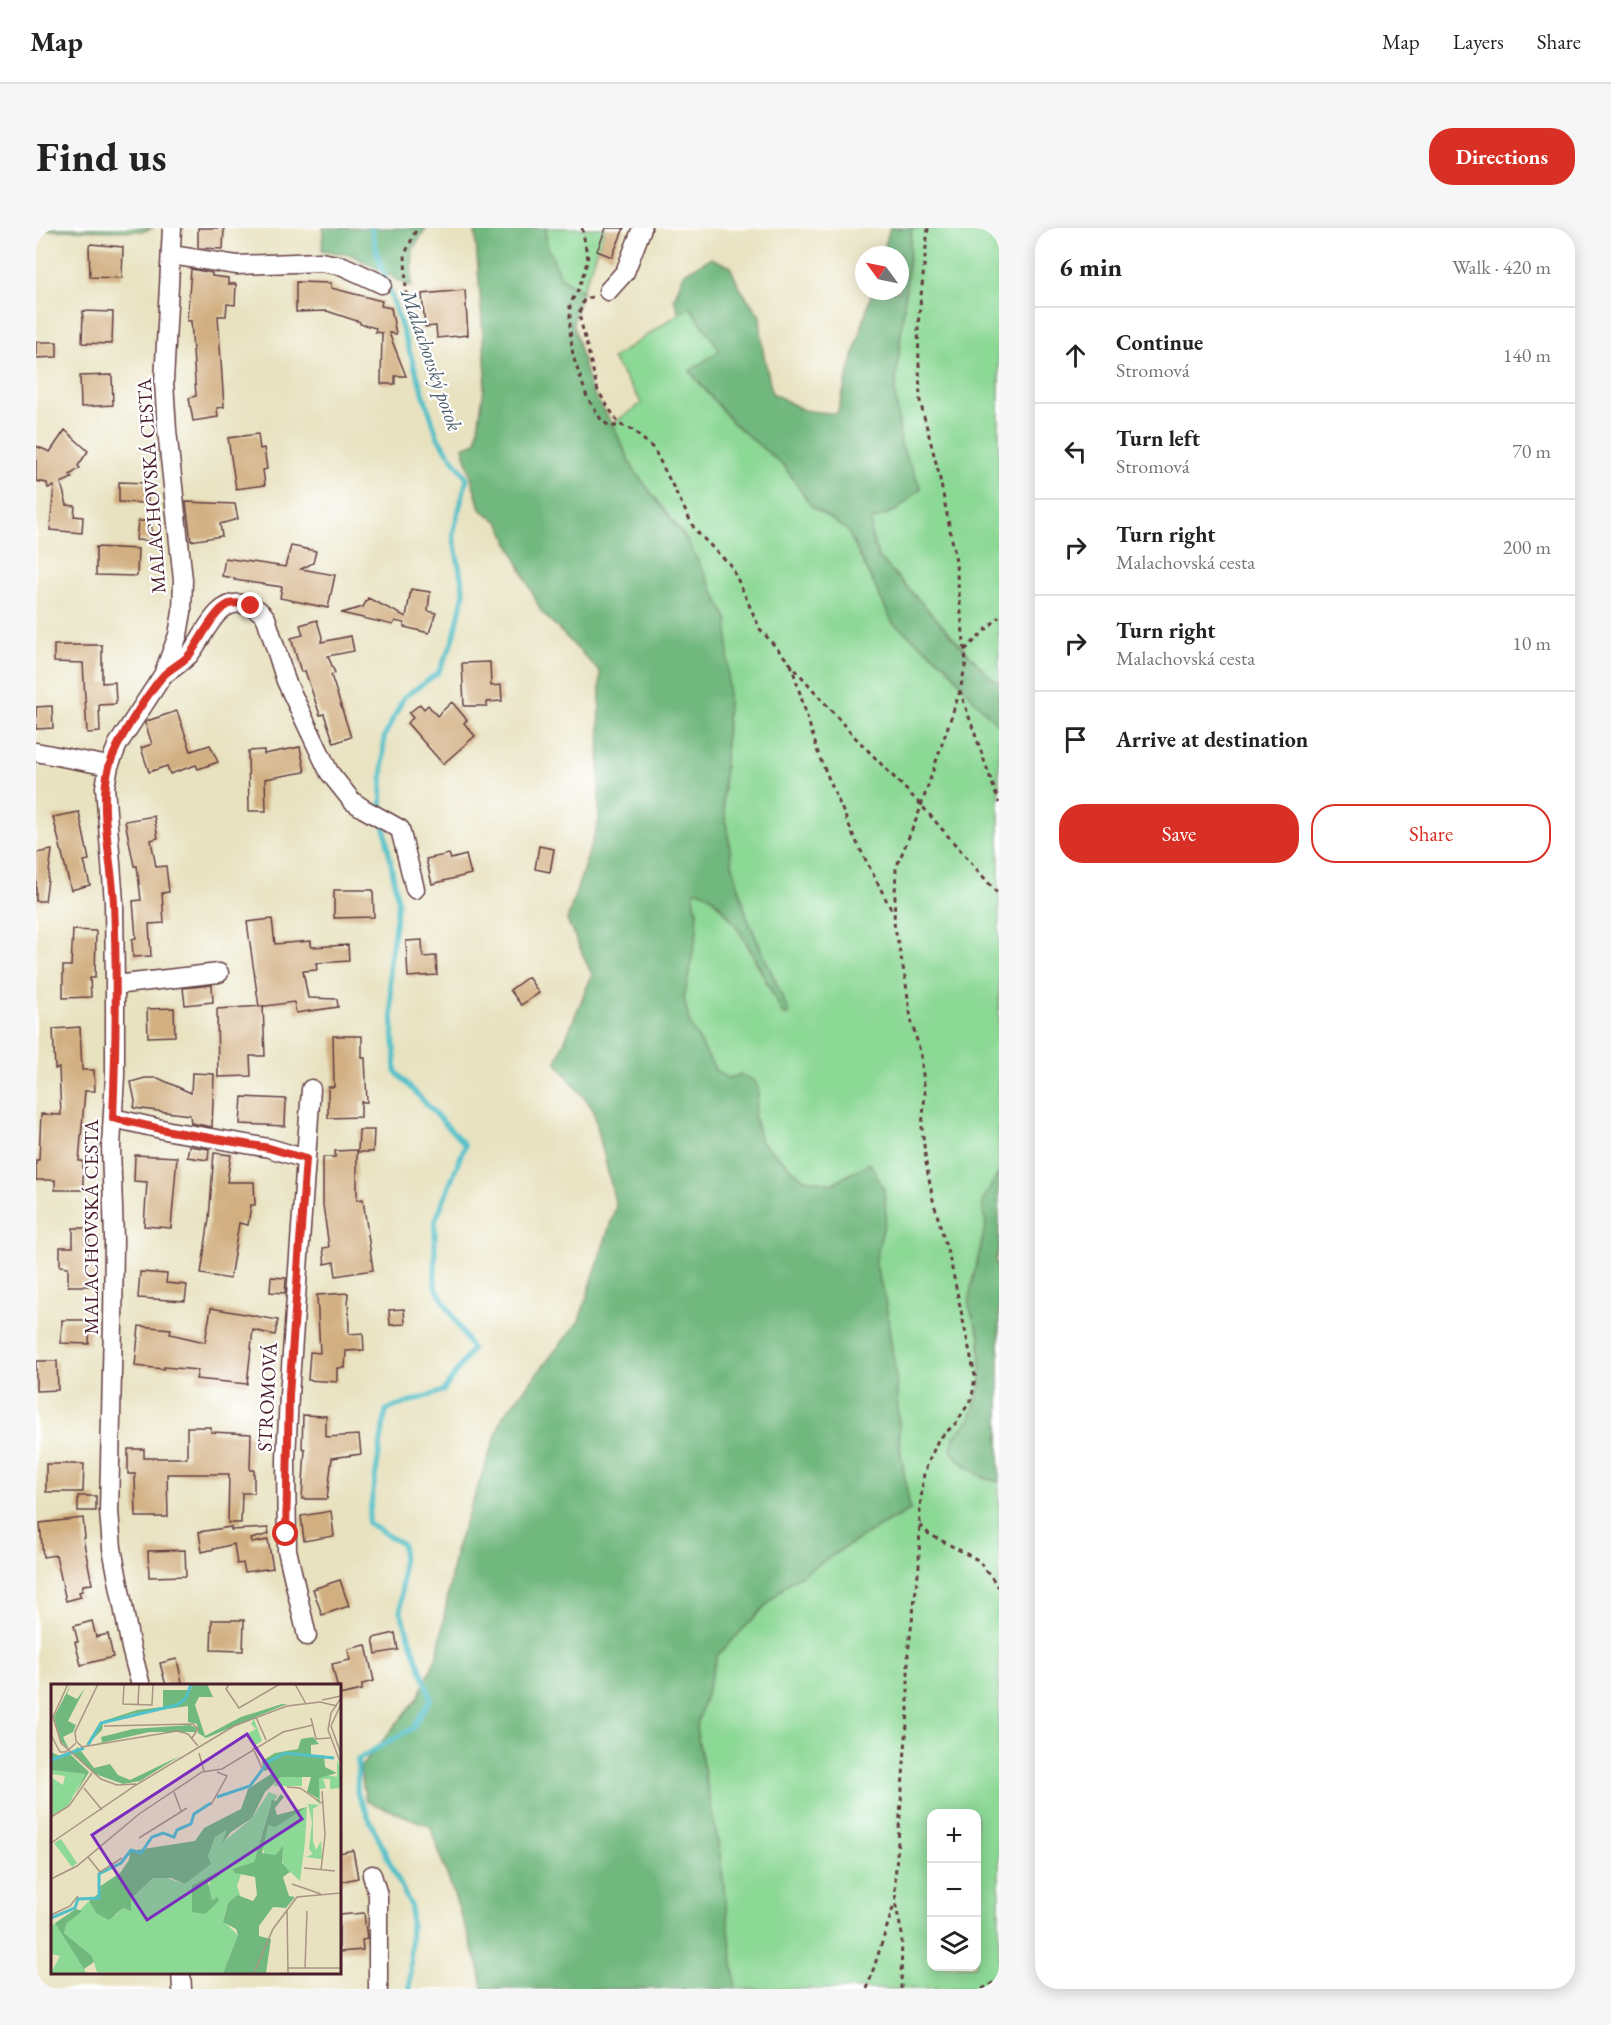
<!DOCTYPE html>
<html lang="en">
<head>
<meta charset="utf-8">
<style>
  body { margin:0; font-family:"EB Garamond",serif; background:#f6f6f6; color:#222 }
  .controls { position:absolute; right:18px; bottom:18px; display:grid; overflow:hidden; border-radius:12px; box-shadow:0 3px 15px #0003 }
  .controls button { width:54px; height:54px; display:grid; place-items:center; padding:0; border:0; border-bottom:2px solid #e0e0e0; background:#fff; color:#222; font:30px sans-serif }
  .compass { position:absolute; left:819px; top:18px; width:54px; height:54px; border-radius:50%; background:#fff; box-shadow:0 3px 15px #0003; rotate:303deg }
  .stop { position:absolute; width:18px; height:18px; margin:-14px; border:4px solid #d93025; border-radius:50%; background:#fff }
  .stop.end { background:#d93025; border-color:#fff; box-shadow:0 2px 6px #0008 }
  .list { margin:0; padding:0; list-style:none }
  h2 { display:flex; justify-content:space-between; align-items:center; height:78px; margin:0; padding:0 24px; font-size:26px }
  h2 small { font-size:20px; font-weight:400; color:#767676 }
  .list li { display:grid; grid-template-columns:39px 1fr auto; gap:18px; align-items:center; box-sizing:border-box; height:96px; padding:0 24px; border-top:2px solid #e0e0e0 }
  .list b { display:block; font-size:22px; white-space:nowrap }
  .list p { margin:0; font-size:20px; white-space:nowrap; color:#767676 }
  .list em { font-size:20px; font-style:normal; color:#767676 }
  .actions { display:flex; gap:12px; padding:18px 24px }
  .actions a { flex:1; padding:14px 0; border:2px solid #d93025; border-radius:24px; text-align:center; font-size:21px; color:#d93025 }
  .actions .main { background:#d93025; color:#fff }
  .icon { flex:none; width:33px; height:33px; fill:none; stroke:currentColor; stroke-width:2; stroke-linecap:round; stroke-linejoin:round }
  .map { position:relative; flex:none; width:963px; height:1761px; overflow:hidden; border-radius:24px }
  header { display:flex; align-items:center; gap:36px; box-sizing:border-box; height:84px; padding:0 30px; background:#fff; border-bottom:2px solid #e0e0e0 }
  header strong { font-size:28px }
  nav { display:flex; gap:33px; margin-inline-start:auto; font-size:21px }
  .intro { display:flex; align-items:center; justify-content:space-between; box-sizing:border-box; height:144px; padding:0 36px }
  h1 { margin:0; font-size:42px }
  .button { padding:15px 27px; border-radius:24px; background:#d93025; color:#fff; font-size:21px; font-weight:700 }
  main { display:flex; gap:36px; padding:0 36px }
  aside { flex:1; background:#fff; border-radius:24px; box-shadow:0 3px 15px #0003 }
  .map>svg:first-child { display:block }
  .green { fill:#8cd895; stroke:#6b7c60; stroke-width:1.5; fill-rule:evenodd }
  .forest { fill:#71b87e; stroke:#5e6c54; stroke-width:1.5 }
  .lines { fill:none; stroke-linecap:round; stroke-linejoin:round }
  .stream { stroke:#52c0c8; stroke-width:5 }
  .building { fill:#d2af81 }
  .minor-casing { stroke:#623c41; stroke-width:21 }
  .path { stroke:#623c41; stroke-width:3; stroke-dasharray:4.5 4.5; stroke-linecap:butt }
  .minor { stroke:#fff; stroke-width:18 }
  .route { stroke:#d93025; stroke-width:8 }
  .labels { text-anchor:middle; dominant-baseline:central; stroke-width:4.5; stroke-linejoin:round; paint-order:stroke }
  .street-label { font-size:20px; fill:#4a1f2b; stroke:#fff }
  .water-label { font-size:21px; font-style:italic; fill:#4d5f6a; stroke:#fff }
  .inset-river { fill:none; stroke:#52c0c8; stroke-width:3 }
  .inset-road { fill:none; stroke:#a99484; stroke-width:1.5 }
  .view { fill:#7b2cbf; fill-opacity:0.15; stroke:#7b2cbf; stroke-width:3 }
  .inset-edge { fill:none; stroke:#4a1f2b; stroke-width:3 }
</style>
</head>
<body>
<header>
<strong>Map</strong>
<nav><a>Map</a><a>Layers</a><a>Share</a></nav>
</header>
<div class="intro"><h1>Find us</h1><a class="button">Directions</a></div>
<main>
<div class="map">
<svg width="963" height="1761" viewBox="0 0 963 1761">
  <rect width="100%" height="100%" fill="#fff"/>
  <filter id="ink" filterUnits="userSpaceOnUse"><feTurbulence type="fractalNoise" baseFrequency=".0167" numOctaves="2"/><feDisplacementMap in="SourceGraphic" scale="12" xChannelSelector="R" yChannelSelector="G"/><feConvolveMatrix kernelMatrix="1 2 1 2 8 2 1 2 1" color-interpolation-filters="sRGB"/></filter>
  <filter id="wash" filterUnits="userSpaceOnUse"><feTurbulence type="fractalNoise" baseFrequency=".008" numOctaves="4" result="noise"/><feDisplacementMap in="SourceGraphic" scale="24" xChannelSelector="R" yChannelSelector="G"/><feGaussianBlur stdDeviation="1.35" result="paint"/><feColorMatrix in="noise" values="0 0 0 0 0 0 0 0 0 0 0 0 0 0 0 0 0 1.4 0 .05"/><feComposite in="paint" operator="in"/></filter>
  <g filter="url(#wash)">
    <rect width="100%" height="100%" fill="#e8e2c0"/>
    <!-- green -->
    <path class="green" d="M0 0H118L108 3 0 2Z
      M510 0H570L546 63 524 49 510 14Z
      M876 0H963V455L952 447 842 328 835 306 836 292 861 282 885 260 865 217 859 163Z
      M654 78 684 122 654 144 696 194 749 239 775 278 811 302 857 395 910 437 939 473 963 498V944L946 975 950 996 935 1060 933 1078 944 1108 945 1156 934 1192 918 1209 947 1250 963 1254V1760L960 1761H700L699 1757 684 1626 660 1500 681 1428 751 1356 835 1303 874 1282 864 1220 860 1150 849 1071 839 1035 850 988 834 935 796 956 768 951 725 914 718 888 723 863 705 847 692 850 680 843 654 796 648 771 661 703V683L658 669 659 662 671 664 702 699 747 786 752 782 711 689 696 635 687 574 692 471 651 312 598 242 576 196 606 175 576 131ZM896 1586H940V1738H896Z"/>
    <!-- forest -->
    <path class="forest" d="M287 0H390L377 21 375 59 316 27 286 22Z
      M439 0H510V14L524 49 546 63 537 95 554 160 576 196 598 242 651 312 692 392V471L687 574 696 635 711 689 752 782 753 787H747C733 759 692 663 659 662L658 669 661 683V703L648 771 654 796 680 843 692 850 705 847 719 853 723 863 718 888 725 914 768 951 796 956 834 935 848 962 850 988 839 1035 849 1071 860 1150 864 1220 874 1282 835 1303 751 1356 681 1428 660 1500 684 1626 700 1761H447L443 1739 394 1598 330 1573 324 1540 382 1470 402 1425 420 1320 467 1188 543 1093 580 978 557 881 520 834 556 747 531 692 563 593 564 444 505 383 463 294 444 281 427 219 440 214 450 146Z
      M854 0H876L859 163 865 217 885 260 861 282 836 292 835 306 842 328 952 447 963 455V498L939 473 910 437 857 395 811 302 775 278 749 239 696 194 654 143 684 122 654 79 643 85 638 71 648 45 675 30 694 38 703 59 724 88 727 123 736 165 767 182 801 186 836 63H864V27H846Z
      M963 944V1019L959 1033 963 1046V1254C942 1249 929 1239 915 1223L918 1209 934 1192 945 1156 944 1108 933 1078 935 1060 950 996 946 975Z"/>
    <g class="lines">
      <!-- stream -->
      <path class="stream" d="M335 0 342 28 402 210 431 250 417 306 428 365 417 413 402 445 368 469 348 509 345 585
        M348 597 362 674 353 741 360 844 429 917 399 994V1058L436 1121 407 1163 350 1182 332 1295 367 1317 365 1385 395 1470 377 1500 322 1531 321 1565 375 1679 374 1761"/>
    </g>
    <g id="blocks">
      <!-- building -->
      <path class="building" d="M162 0H188L187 21 162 20Z
        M570 0H588L576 29 561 23Z
        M55 16 87 19 86 50 54 49 53 18Z
        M155 41 176 45V48L192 50V56H200L199 77 191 76 190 88H182L188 179 181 180 182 189 157 193 153 170 160 168 155 93H151Z
        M260 54 295 55V60L346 73 345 78 355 80 360 106 353 105 370 148H359V156H345L346 105 339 104 340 100 324 96V94L291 83 260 84Z
        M429 62 432 107 401 110 400 98 389 99 386 66Z
        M47 83 77 84 76 116 46 115Z
        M0 114H21V129L0 130Z
        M76 147 77 177 45 179 44 148Z
        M29 202 52 223 42 238 44 240 34 247 36 250 25 255 31 277 39 278 38 288 47 289 46 305 14 302 18 258 12 260 11 255 0 253V218L14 224Z
        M222 206 224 221 228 220 231 241 227 242 229 257 200 261 192 210Z
        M83 254 112 255V275L83 274Z
        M150 274 199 276 202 291 184 296 186 308 155 313Z
        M102 293H116L115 313 100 312Z
        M255 318 280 323 277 335 265 341 299 347 292 380 244 370 246 359 198 352 199 350 186 348 189 330 249 339Z
        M60 319 102 321 101 348 60 347Z
        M375 361 394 364 392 383 400 385 393 405 368 399V395L359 393 357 397 305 385 327 379 332 370 370 389Z
        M281 392 286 409 285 414 315 408 318 423 292 428 299 445 295 447 315 509 298 515 288 486 284 487 269 443 265 444 255 410 267 407 264 397Z
        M18 417H66V455L79 454 80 476 63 477 64 504 51 505 47 435 18 434Z
        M454 434 455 458 465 457 466 473 451 474V478H428L426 435Z
        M416 474 431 492 428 495 439 508 407 536 371 495 377 490 373 485 384 476 388 481 392 477 401 488Z
        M16 478 17 500 0 501V479Z
        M141 483 155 523 174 517 182 534 162 541 160 537 134 546 131 538 113 544 105 520 116 516 109 495 111 493Z
        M264 519 269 544 229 551 230 583H213L212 523 228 522V526Z
        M43 584 53 632 48 633 54 657 35 662 17 589Z
        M118 588 122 610 115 612 120 639 130 638 133 664 126 665 128 695 113 696 115 728 97 729 96 711 100 710 97 673 105 672 101 638H98L89 593Z
        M503 618 518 621 514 644 499 641Z
        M16 622 9 673H0V625Z
        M413 626 415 631 430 627 435 646 396 656 390 631Z
        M298 662H337L338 689 298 690Z
        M236 691 239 716 275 713V719L312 717 313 733 280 735 281 742 267 743 272 770 301 771 302 779 260 785 258 774 223 779 211 694Z
        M37 702 60 703 59 750H54L55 769 27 770V738H35Z
        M386 712 387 729 400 728 401 747 372 749 370 713Z
        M492 749 503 765 485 777 474 762Z
        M176 757 177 774 149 777 147 760Z
        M227 778 229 828H214L215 848 182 849 181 781Z
        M138 780 139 808 112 809 111 781Z
        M44 799 46 842H58L59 863H49L43 933H47V962H19V952H0V932H3L5 886 25 887 23 840 19 841 17 801Z
        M297 808H326V830H329L331 874H325V889L292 890V859H298Z
        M156 845 178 846 176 899 155 895 154 887 98 880 99 873 95 854 109 850H122L155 865Z
        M206 869 250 871 249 898 204 896Z
        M323 902H338L337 924H322Z
        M153 918 173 921 172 932 151 929Z
        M321 922V972L327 971 337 1042 300 1048 298 1034 289 1036 287 1020 293 1019 287 977V929H299V923Z
        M178 925 195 927 191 954H218L219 977H215L212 997 203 995 194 1051 165 1046 173 991Z
        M99 927 141 929 135 1000 108 998 111 954 98 953Z
        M37 1000H53V1029H60V1049L57 1048V1058H32V1039L24 1038V1019H37Z
        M104 1044 131 1046 130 1055 151 1057 149 1073 102 1070Z
        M235 1049 250 1050 249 1065 234 1064Z
        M312 1065 313 1106 327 1105 328 1122 310 1123 309 1140H301V1154L272 1152 274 1124 284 1125 281 1067Z
        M175 1080 242 1092 239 1107 217 1102 211 1156 160 1151 162 1142 128 1139V1141L99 1138 103 1098 135 1101 134 1106 169 1114Z
        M368 1081 369 1096 354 1097 353 1082Z
        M26 1092H54L53 1116 25 1115Z
        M0 1133H21L22 1162 0 1163Z
        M267 1187 290 1188V1209L323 1207 325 1226 296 1230 291 1271H266L269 1221 266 1220Z
        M151 1199H175V1204L215 1206 214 1242H218V1265H206L205 1295H192L193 1246H131L132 1289H100L99 1246H92V1221H108V1230H151Z
        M10 1236H48L47 1264H10Z
        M42 1268H60V1283H42Z
        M295 1283 298 1308 268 1313 265 1288Z
        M47 1290 49 1310H47L56 1356 47 1357 46 1363 43 1364 45 1369 30 1373 20 1327 7 1329 4 1295Z
        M195 1299V1302L232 1300 233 1306 215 1311 216 1315 232 1312 237 1340 209 1344 207 1335 201 1336 198 1316 166 1324 163 1304Z
        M149 1322 150 1348 113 1349 112 1323Z
        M304 1352 313 1378 286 1387 277 1361Z
        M176 1392H208L207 1423 175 1422Z
        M56 1393 60 1409 72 1406 77 1429 45 1437 39 1414H42L38 1398Z
        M359 1405 362 1422 340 1426 337 1410Z
        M330 1417 338 1453 326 1456V1462L303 1467V1458H301L296 1436 314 1432 312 1421Z
        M141 1431 146 1455 130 1458 124 1435Z
        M317 1622 322 1650 303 1654V1625Z
        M328 1685 331 1711 326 1712 327 1722 303 1724V1687Z"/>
    </g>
  </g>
  <g filter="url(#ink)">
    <use href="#blocks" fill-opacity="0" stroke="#623c41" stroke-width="1.5"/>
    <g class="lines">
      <!-- minor casing -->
      <g class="minor-casing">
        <path id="minor" d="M135 27 201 37 285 34 307 38 346 56
          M572 63 589 44 606 0
          M127 447C136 441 145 435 153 427 168 410 179 371 207 376 217 378 223 381 230 390L250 453 293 544 316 573 328 581 364 601 379 661
          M0 524 73 538
          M79 757 183 745
          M77 890 134 903 233 920 270 931
          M271 1408 251 1322 250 1231 253 1167 275 861
          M105 1458 95 1420 76 1320 73 1283 77 1095 78 1011 75 919 79 848V757L78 674 69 559 73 538 82 516 127 447 142 407 146 384 147 352 131 202 128 154 136 0
          M336 1647 342 1667V1761
          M145 1744 146 1761"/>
      </g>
      <!-- path -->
      <path class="path" d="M546 0 552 31 543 60 534 76V102L537 128 551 169 566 193 574 198H584
        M892 0 882 97 884 173 903 246 919 327 930 434 924 463 963 575
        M370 68 369 26 381 0
        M556 69 548 71 543 86 562 163 581 193 585 197 597 202 618 221 659 302 696 339 724 401 814 504 886 578 963 667
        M929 422 963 389
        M755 436 783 528 818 609 857 685
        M884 1297 893 1306 942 1332 963 1359
        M831 1761 858 1677
        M865 1761 866 1706 860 1679 859 1652 872 1483V1425L883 1338 884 1279 888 1245 902 1212 921 1194 936 1170 939 1148 915 1036 897 972 890 935 886 899 889 866 885 827 875 791 869 749 858 695 860 640 882 587 924 463
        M946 1761 963 1752"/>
      <!-- minor -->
      <use href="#minor" class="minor"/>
    </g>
  </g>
  <g class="lines" filter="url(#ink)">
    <!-- route -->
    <path class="route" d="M215 378C208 376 200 374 193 376 178 382 164 413 154 426 146 436 133 440 126 449 110 468 79 516 73 539 62 578 76 634 78 675 81 747 80 818 77 890L134 903 233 920 270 931 253 1167 250 1306"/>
  </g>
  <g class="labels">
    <!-- street labels -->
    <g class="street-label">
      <text transform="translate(115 258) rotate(-94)">MALACHOVSKÁ CESTA</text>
      <text transform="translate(55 999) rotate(-90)">MALACHOVSKÁ CESTA</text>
      <text transform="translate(231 1169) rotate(-87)">STROMOVÁ</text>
    </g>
    <!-- water labels -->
    <g class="water-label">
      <text transform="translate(396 132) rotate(71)">Malachovský potok</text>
    </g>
  </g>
  <!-- overview -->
  <g transform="translate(15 1456)">
    <rect width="290" height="290" fill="#e8e2c0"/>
    <path d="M203 35 211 57 204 61 196 50 183 57 205 45 200 40ZM286 76 289 83V104L279 105V95H272L275 104 269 105V120L264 116 268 115V94L271 90 286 93ZM0 86 34 90 17 122 0 132V93L12 101 14 92 0 90ZM251 91V102H222L230 93ZM218 108 227 112 219 122 203 178 181 185 190 190 186 202 190 214 186 211 177 219 172 237 187 251 172 289 46 288 41 272 13 249 16 239 38 217 45 229 65 231 72 224 80 227V215L102 194 110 192 134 200 158 181 157 166 164 153 176 146 172 158 201 134ZM163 191 157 203 161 216 166 214 168 217 153 230 141 212 142 200ZM257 120 268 121 262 125V157L265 166 270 157 271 175 255 173 262 170 258 165 261 138ZM256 123 254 158 249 197 232 181 230 164 224 171 214 172 211 160 217 141ZM10 155 26 179 21 183 3 159ZM4 239 27 272 35 289H0L9 272 0 270V242Z" fill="#8cd895" fill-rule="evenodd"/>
    <path d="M20 0 16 10 26 15 34 4 17 37 25 41 22 48 12 53 18 65 10 58 3 33ZM141 0H156L162 13H148L144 21 154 52 190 33 231 20H236L155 54 147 49 146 40 137 38V22L81 30 52 40 51 46 34 63 49 38 86 26 112 23V6H140ZM139 41 146 44 145 48H98L42 61 51 58 50 53 82 45ZM262 53 268 60 260 61V71H273L274 83 286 89 268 94V115L256 108 260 93H230L214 108 201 134 180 148 170 161 176 146 164 153 157 172 160 180 134 200 120 194H102L80 215V227L72 224 58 236 45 229 38 217 47 210 48 203 69 189 78 176 79 167 144 157 153 144 190 125 197 105 223 88 220 85 213 87 211 77 224 69 247 65 250 55ZM27 63 43 84 59 80 67 91 79 96 129 72 89 97 72 100 44 90 21 68ZM0 68 9 72 19 70 38 88 24 111 34 90 0 86ZM230 110 233 113 224 124 226 131 256 123 224 143 217 141 211 169 224 171 232 162 231 179 239 188 232 193 238 212 244 213 235 224 222 223 208 242V252L220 255 215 289H172L187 251 185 245 172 238 177 219 186 211 202 217 206 211 204 193 184 189 181 185 203 178 221 116 225 117ZM165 189 170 190 157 199 161 216 167 213 168 217 154 230 141 228V201ZM25 225 31 227 16 239 13 249 41 272 43 278 33 285 4 239Z" fill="#71b87e"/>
    <path class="inset-river" d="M37 61 50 39 126 21 135 14 140 0M0 76 33 64M166 113 199 102 217 78 234 69 283 74M0 234 24 224 27 215 48 214V190L70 179 80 166 90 169 101 153 112 149 123 153 126 146 140 140 143 130 160 119"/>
    <path class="inset-road" d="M17 0 2 33 10 59 50 95 66 101 85 100M47 0 24 48 25 57 31 63 126 47 137 50 147 62M73 0 72 20 101 21 102 0M178 0 175 5 188 24 229 0M244 0 255 20M290 14 280 29 277 46 290 80M271 16 290 12M87 20 88 0M290 20 280 42 290 70M205 33 215 56M260 34 265 55 279 54M53 42 142 40 147 45 141 54M0 51 9 68H15L25 59M202 64 211 84M148 69 153 87M236 103 249 104 272 120M33 104 51 126M123 108 130 127M160 121 176 92 166 88M0 133 18 122 41 89M88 154 136 124M0 159 85 101 183 42 236 22 269 18 286 22M37 173 49 188 71 174M290 179V233M253 184 284 187M270 186 274 151 271 107M0 195 26 182 88 130 151 88 171 85 232 48 262 41M241 200 270 210M236 225 237 289M0 231 19 222 27 212M237 284H290M254 284 256 227M203 289 222 245 246 213 290 209"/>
    <path class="view" d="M196 50 251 135 96 236 41 151Z"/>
    <rect width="290" height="290" class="inset-edge"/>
  </g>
</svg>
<div class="controls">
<button>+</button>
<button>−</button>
<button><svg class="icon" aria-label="layers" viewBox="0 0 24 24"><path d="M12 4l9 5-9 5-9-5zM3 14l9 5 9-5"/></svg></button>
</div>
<svg class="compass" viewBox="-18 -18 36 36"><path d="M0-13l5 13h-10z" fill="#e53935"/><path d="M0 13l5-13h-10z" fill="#767676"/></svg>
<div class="stop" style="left:250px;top:1306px"></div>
<div class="stop end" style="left:215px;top:378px"></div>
</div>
<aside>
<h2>6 min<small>Walk · 420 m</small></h2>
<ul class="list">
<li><svg class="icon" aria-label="ahead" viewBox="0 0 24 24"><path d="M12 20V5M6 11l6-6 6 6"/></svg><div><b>Continue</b><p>Stromová</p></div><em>140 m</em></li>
<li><svg class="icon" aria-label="left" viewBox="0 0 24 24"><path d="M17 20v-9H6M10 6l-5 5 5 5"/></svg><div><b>Turn left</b><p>Stromová</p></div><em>70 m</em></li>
<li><svg class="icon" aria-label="right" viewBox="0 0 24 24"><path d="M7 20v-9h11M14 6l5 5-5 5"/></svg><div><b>Turn right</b><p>Malachovská cesta</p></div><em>200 m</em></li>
<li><svg class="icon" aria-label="right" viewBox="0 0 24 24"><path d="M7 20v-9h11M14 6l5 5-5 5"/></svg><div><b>Turn right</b><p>Malachovská cesta</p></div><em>10 m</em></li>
<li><svg class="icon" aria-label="arrive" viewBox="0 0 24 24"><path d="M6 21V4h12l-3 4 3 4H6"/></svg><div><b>Arrive at destination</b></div></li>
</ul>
<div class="actions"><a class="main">Save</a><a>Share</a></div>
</aside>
</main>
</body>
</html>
